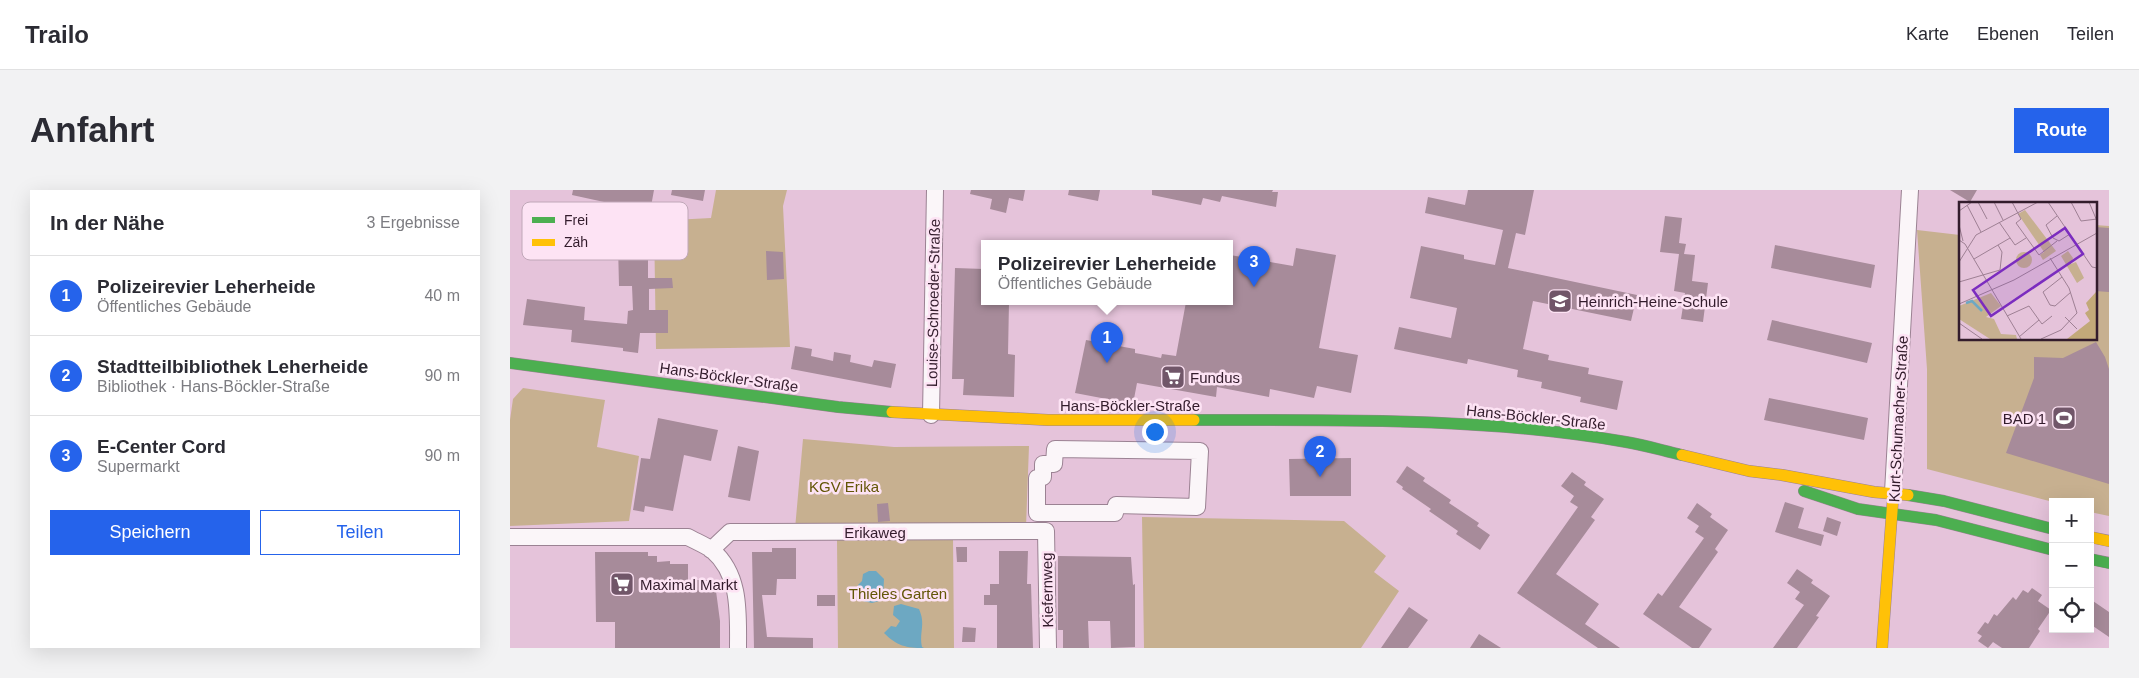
<!DOCTYPE html>
<html lang="de">
<head>
<meta charset="utf-8">
<style>
  body { margin:0; font-family:Helvetica,sans-serif; background:#f2f2f3; color:#2b2b33 }
  .controls { position:absolute; right:15px; bottom:15px; display:grid; overflow:hidden; border-radius:0px; box-shadow:0 5px 20px #0002 }
  .controls button { width:45px; height:45px; display:grid; place-items:center; padding:0; border:0; border-bottom:1px solid #e1e1e2; background:#fff; color:#2b2b33; font:25px sans-serif }
  .you { position:absolute; left:644px; top:241px; width:18px; height:18px; margin:-12px; border:4px solid #fff; border-radius:50%; background:#1a73e8; box-shadow:0 0 0 8px #1a73e833 }
  .badge { display:grid; place-items:center; width:32px; height:32px; border-radius:50%; background:#2563eb; color:#fff; font-size:16px; font-weight:700 }
  .pin { position:absolute; translate:-50% -41px; filter:drop-shadow(0 1px 2px #0008) }
  .pin::after { content:''; position:absolute; top:26px; width:18px; height:15px; background:inherit; clip-path:polygon(0 0,100% 0,50% 100%) }
  .popup { position:absolute; left:471px; top:50px; width:252px; height:65px; box-sizing:border-box; display:grid; place-content:center; border-radius:0px; background:#fff; filter:drop-shadow(0 1px 4px #0005); font-size:16px; white-space:nowrap; color:#7c7c81 }
  .popup b { font-size:19px; color:#2b2b33 }
  .popup::after { content:''; position:absolute; left:50%; top:100%; margin-left:-10px; border:10px solid transparent; border-top-color:#fff }
  .list { margin:0; padding:0; list-style:none }
  h2 { display:flex; justify-content:space-between; align-items:center; height:65px; margin:0; padding:0 20px; font-size:21px }
  h2 small { font-size:16px; font-weight:400; color:#7c7c81 }
  .list li { display:grid; grid-template-columns:32px 1fr auto; gap:15px; align-items:center; box-sizing:border-box; height:80px; padding:0 20px; border-top:1px solid #e1e1e2 }
  .list b { display:block; font-size:19px; white-space:nowrap }
  .list p { margin:0; font-size:16px; white-space:nowrap; color:#7c7c81 }
  .list em { font-size:16px; font-style:normal; color:#7c7c81 }
  .actions { display:flex; gap:10px; padding:15px 20px }
  .actions a { flex:1; padding:11px 0; border:1px solid #2563eb; border-radius:0px; text-align:center; font-size:18px; color:#2563eb }
  .actions .main { background:#2563eb; color:#fff }
  .icon { flex:none; width:28px; height:28px; fill:none; stroke:currentColor; stroke-width:2; stroke-linecap:round; stroke-linejoin:round }
  .map { position:relative; flex:none; width:1599px; height:458px; overflow:hidden; border-radius:0px }
  header { display:flex; align-items:center; gap:30px; box-sizing:border-box; height:70px; padding:0 25px; background:#fff; border-bottom:1px solid #e1e1e2 }
  header strong { font-size:24px }
  nav { display:flex; gap:28px; margin-inline-start:auto; font-size:18px }
  .intro { display:flex; align-items:center; justify-content:space-between; box-sizing:border-box; height:120px; padding:0 30px }
  h1 { margin:0; font-size:35px }
  .button { padding:12px 22px; border-radius:0px; background:#2563eb; color:#fff; font-size:18px; font-weight:700 }
  main { display:flex; gap:30px; padding:0 30px }
  aside { flex:1; background:#fff; border-radius:0px; box-shadow:0 5px 20px #0002 }
  .map>svg:first-child { display:block }
  .green { fill:#c7b090 }
  .water { fill:#6da8c2 }
  .building { fill:#a78b9a }
  .lines { fill:none; stroke-linecap:round; stroke-linejoin:round }
  .street-casing { stroke:#9b8293; stroke-width:18 }
  .fast-casing { stroke:#9b8293; stroke-width:12 }
  .slow-casing { stroke:#9b8293; stroke-width:12 }
  .street { stroke:#fbf6f9; stroke-width:16 }
  .fast { stroke:#4caf50; stroke-width:11 }
  .slow { stroke:#ffc107; stroke-width:11 }
  .labels { text-anchor:middle; dominant-baseline:central; stroke-width:5; stroke-linejoin:round; paint-order:stroke }
  .poi-label { font-size:15px; fill:#331c2c; stroke:#fde3f4; text-anchor:start }
  .street-label { font-size:15px; fill:#331c2c; stroke:#fde3f4 }
  .park-label { font-size:15px; fill:#635606; stroke:#fde3f4 }
  .inset-river { fill:none; stroke:#6da8c2; stroke-width:2.5 }
  .inset-road { fill:none; stroke:#9e8094; stroke-width:1 }
  .view { fill:#7b2cbf; fill-opacity:0.15; stroke:#7b2cbf; stroke-width:2.5 }
  .inset-edge { fill:none; stroke:#331c2c; stroke-width:2.5 }
  .key { fill:#fde3f4; stroke:#c0a7b8; stroke-width:1 }
  .key-label { font-size:14px; fill:#331c2c }
</style>
</head>
<body>
<header>
<strong>Trailo</strong>
<nav><a>Karte</a><a>Ebenen</a><a>Teilen</a></nav>
</header>
<div class="intro"><h1>Anfahrt</h1><a class="button">Route</a></div>
<main>
<aside>
<h2>In der Nähe<small>3 Ergebnisse</small></h2>
<ul class="list">
<li><span class="badge">1</span><div><b>Polizeirevier Leherheide</b><p>Öffentliches Gebäude</p></div><em>40 m</em></li>
<li><span class="badge">2</span><div><b>Stadtteilbibliothek Leherheide</b><p>Bibliothek · Hans-Böckler-Straße</p></div><em>90 m</em></li>
<li><span class="badge">3</span><div><b>E-Center Cord</b><p>Supermarkt</p></div><em>90 m</em></li>
</ul>
<div class="actions"><a class="main">Speichern</a><a>Teilen</a></div>
</aside>
<div class="map">
<svg width="1599" height="458" viewBox="0 0 1599 458">
  <rect width="100%" height="100%" fill="#e5c3da"/>
  <!-- green -->
  <path class="green" d="M206 0H277L273 16 280 157 146 159 144 31 201 28Z
    M1585 35 1599 36V326L1580 322V312H1543L1417 279V179L1407 40 1450 45V149H1585Z
    M13 198 95 210 87 257 129 266 119 331 0 336V230L3 209Z
    M293 249 384 257 519 256 516 337 285 339Z
    M632 327 834 331 876 366 864 382 889 401 851 458H634Z
    M443 347 444 458H328L327 350Z"/>
  <!-- water -->
  <path class="water" d="M359 381H366L374 389 373 410 362 413 353 411 348 395 352 391 353 384Z
    M391 414 409 419C416 435 409 441 412 457L414 458C396 458 387 456 374 443L381 436 386 437 390 431 383 425 384 416Z"/>
  <!-- building -->
  <path class="building" d="M63 0H144L140 22 62 5Z
    M162 0H195L193 11 161 5Z
    M461 0H515L513 11 499 8 496 23 480 19 482 9 460 4Z
    M559 0H590L588 11 558 5Z
    M642 0H763L762 2H768L766 17 712 6 710 12 693 8 691 15 642 5Z
    M958 0H1024L1015 45 1006 43 998 78 1127 105 1121 131 1023 111 1013 159 1039 165 1038 170 1079 178 1078 184 1113 191 1107 220 1070 212 1071 207 1031 198 1032 192 1007 187 1008 180 958 169 957 174 884 159 889 137 941 148 947 118 900 108 911 56 954 65V69L985 75 993 40 915 23 918 7 955 15Z
    M1440 0H1467L1460 12Z
    M1155 26 1172 28 1169 53 1176 54 1174 64 1185 65 1182 91 1198 93 1193 132 1171 129 1175 103 1164 101 1169 64 1150 62Z
    M1585 37 1599 38V102L1585 101Z
    M127 52H137V57H164V67L138 68V88H162L163 98 139 99V120H158V143H130L128 163 113 161V158L61 152 62 140 13 135 17 109 75 117 74 130 117 134 118 121 123 120 122 96H109L108 55 126 56Z
    M1265 55 1365 75 1361 98 1261 78Z
    M786 58 826 65 809 158 848 165 841 203 807 196 804 208 760 199 759 207 707 197 706 207 627 193 623 214 565 203 576 150 625 159V163L636 165 651 168 652 164 666 166 676 112H720V65L783 76Z
    M256 61 273 62 274 89 257 90Z
    M445 78 474 79V112H499L498 164 505 165 504 207 453 205 454 189H442Z
    M1262 130 1362 153 1357 173 1257 150Z
    M1586 152 1595 167 1599 179V294L1496 263 1524 188V167L1553 168Z
    M285 156 302 159 301 166 323 171 324 162 341 165 340 172 362 177 364 170 386 174 381 198 281 179Z
    M1259 208 1358 228 1354 250 1254 230Z
    M148 228 208 240 201 271 174 265 163 321 135 316 134 322 123 320 131 268 140 269Z
    M228 256 249 261 240 311 218 307Z
    M841 268V306H780L779 269Z
    M897 276 915 288 913 291 941 310 939 313 969 333 967 336 980 345 970 360 946 344 948 341 919 321 921 319 892 299 893 297 886 292Z
    M1062 282 1076 292 1074 295 1094 309 1081 327 1085 330 1046 384 1089 414 1075 434 1110 458H1088L1007 403 1068 317 1060 312 1064 306 1051 296Z
    M1275 312 1294 318 1288 338 1314 345 1311 356 1265 342Z
    M378 313 380 331 368 332 367 314Z
    M1187 313 1202 324 1200 327 1218 340 1205 359 1208 362 1169 417 1202 439 1189 458H1182L1133 424 1148 403 1152 406 1194 348 1185 342 1189 336 1177 328Z
    M1317 327 1331 332 1327 346 1313 341Z
    M446 357H457V372H447Z
    M262 358H286V389H267L266 405H252L257 447 303 448V458H244L242 362H262Z
    M489 361H518L517 394H521L523 458H487V415H474V405H480V394H489Z
    M85 362H138V366H147V372L160 371V374H178V390H200L201 402 206 401 210 431V458H105V432H86Z
    M548 366 621 367 623 395 625 394V457L601 458 600 431H578L579 458H553V440H548Z
    M1287 379 1303 390 1301 393 1320 406 1306 426 1309 427 1287 458H1263L1294 415 1285 409 1290 402 1277 393Z
    M1522 398 1532 405 1528 411 1541 420 1528 439 1530 441 1519 458H1492L1483 452 1478 458 1468 451 1472 446 1467 443 1475 432 1478 434 1484 424 1487 426 1503 407 1506 410 1513 400 1518 403Z
    M307 405H325V416H307Z
    M1580 409 1599 422V447L1580 434Z
    M899 417 918 430 898 458H871Z
    M453 437 466 438 465 452H452Z
    M969 444 991 458H960Z"/>
  <g class="lines">
    <!-- street casing -->
    <g class="street-casing">
      <path id="street" d="M421 225 425 0
        M545 259 690 261 687 317 606 315 605 323H527V288L533 287V274H544Z
        M1383 302 1400 0
        M0 347H178C185 351 195 355 202 360 231 385 228 423 228 458
        M201 360 220 342 536 341 538 458"/>
    </g>
    <!-- fast casing -->
    <g class="fast-casing">
      <path id="fast" d="M0 173 328 217 382 222
        M684 230C828 230 974 227 1116 252 1135 255 1154 261 1172 265
        M1294 301 1348 319 1426 330 1543 360
        M1398 305 1434 311 1543 339
        M1580 369 1599 373"/>
    </g>
    <!-- slow casing -->
    <g class="slow-casing">
      <path id="slow" d="M382 222 538 230H684
        M1172 265 1239 281 1272 285 1364 302 1398 305
        M1580 347 1599 351
        M1372 458 1383 308"/>
    </g>
    <!-- street -->
    <use href="#street" class="street"/>
    <!-- fast -->
    <use href="#fast" class="fast"/>
    <!-- slow -->
    <use href="#slow" class="slow"/>
  </g>
  <!-- icons -->
  <defs>
    <g id="school-square" transform="scale(1.25)"><rect x="-9" y="-9" width="18" height="18" rx="4" fill="#715669" stroke="#fde3f4"/><path d="M0-5L7-2L0 1L-7-2ZM-4 1L0 2.5L4 1V4Q0 6-4 4Z" fill="#fff"/></g>
    <g id="supermarket-square" transform="scale(1.25)"><rect x="-9" y="-9" width="18" height="18" rx="4" fill="#715669" stroke="#fde3f4"/><path d="M-6-5.5h2.5l.6 2H6L4.5 2H-2.5L-4.4-4H-6ZM-1.5 3.2a1.3 1.3 0 1 0 .1 0ZM3 3.2a1.3 1.3 0 1 0 .1 0Z" fill="#fff"/></g>
    <g id="stadium-square" transform="scale(1.25)"><rect x="-9" y="-9" width="18" height="18" rx="4" fill="#715669" stroke="#fde3f4"/><path d="M0-5a6.5 5 0 1 0 0 10a6.5 5 0 1 0 0-10ZM-3.5-1.8h7v3.6h-7Z" fill="#fff"/></g>
  </defs>
  <g fill-rule="evenodd">
    <use href="#school-square" x="1050" y="111"/>
    <use href="#supermarket-square" x="663" y="187"/>
    <use href="#stadium-square" x="1554" y="228"/>
    <use href="#supermarket-square" x="112" y="394"/>
  </g>
  <g class="labels">
    <!-- poi labels -->
    <g class="poi-label">
      <text x="1068" y="111">Heinrich-Heine-Schule</text>
      <text x="680" y="187">Fundus</text>
      <text x="1536" y="228" text-anchor="end">BAD 1</text>
      <text x="130" y="394">Maximal Markt</text>
    </g>
    <!-- street labels -->
    <g class="street-label">
      <text transform="translate(423 113) rotate(-89)">Louise-Schroeder-Straße</text>
      <text transform="translate(219 187) rotate(8)">Hans-Böckler-Straße</text>
      <text x="620" y="215">Hans-Böckler-Straße</text>
      <text transform="translate(1026 227) rotate(6)">Hans-Böckler-Straße</text>
      <text transform="translate(1388 229) rotate(-87)">Kurt-Schumacher-Straße</text>
      <text x="365" y="342">Erikaweg</text>
      <text transform="translate(537 400) rotate(-91)">Kiefernweg</text>
    </g>
    <!-- park labels -->
    <g class="park-label">
      <text x="334" y="296">KGV Erika</text>
      <text x="388" y="403">Thieles Garten</text>
    </g>
  </g>
  <!-- overview -->
  <g transform="translate(1449 12)">
    <rect width="138" height="138" fill="#e5c3da"/>
    <path d="M66 8 97 49 84 58 81 53 85 50 59 12ZM109 49 114 56 112 62 117 60 125 76 118 81 102 54ZM57 58a8 8 0 1 1 16 0a8 8 0 1 1-16 0ZM32 91 42 104 27 115 35 117 42 132 57 133 58 137H31L0 117V104Z" fill="#c7b090"/>
    <path d="M137 90V137H108L131 119 126 111 130 108 127 101Z" fill="#c2a979"/>
    <path class="inset-river" d="M7 101 13 99 23 109"/>
    <path class="inset-road" d="M19 0 28 17M35 0 44 18M53 0 62 17 57 21 80 53 98 39M89 0 133 65 138 66M112 0 122 19 138 17M130 0 138 19M8 3 22 30M0 9 13 0M98 14 87 23 94 36 100 39 111 32M40 20 56 43 67 36M0 23 4 39M0 38 6 42 62 137M15 57 51 36M0 60 17 33 79 0M0 80 41 68 43 50 39 43M0 102 55 78 138 31M96 104 91 103 84 90 103 75M96 104 112 90M48 114 70 104 80 118M106 115 118 127M80 118 83 122 93 114M0 121 23 137M60 135 80 118M82 137 102 128 118 111 110 86 91 56"/>
    <path class="view" d="M106 26 124 52 32 114 14 88Z"/>
    <rect width="138" height="138" class="inset-edge"/>
  </g>
  <!-- legend -->
  <rect x="12" y="12" width="166" height="58" rx="8" class="key"/>
  <rect x="22" y="27" width="23" height="6" fill="#4caf50"/>
  <rect x="22" y="49" width="23" height="7" fill="#ffc107"/>
  <g class="key-label">
    <text x="54" y="35">Frei</text>
    <text x="54" y="57">Zäh</text>
  </g>
</svg>
<div class="controls">
<button>+</button>
<button>−</button>
<button><svg class="icon" aria-label="locate" viewBox="0 0 24 24"><circle cx="12" cy="12" r="6"/><path d="M12 2v4M12 18v4M2 12h4M18 12h4"/></svg></button>
</div>
<div class="you"></div>
<div class="pin badge" style="left:597px;top:173px">1</div>
<div class="popup"><b>Polizeirevier Leherheide</b>Öffentliches Gebäude</div>
<div class="pin badge" style="left:810px;top:287px">2</div>
<div class="pin badge" style="left:744px;top:97px">3</div>
</div>
</main>
</body>
</html>
